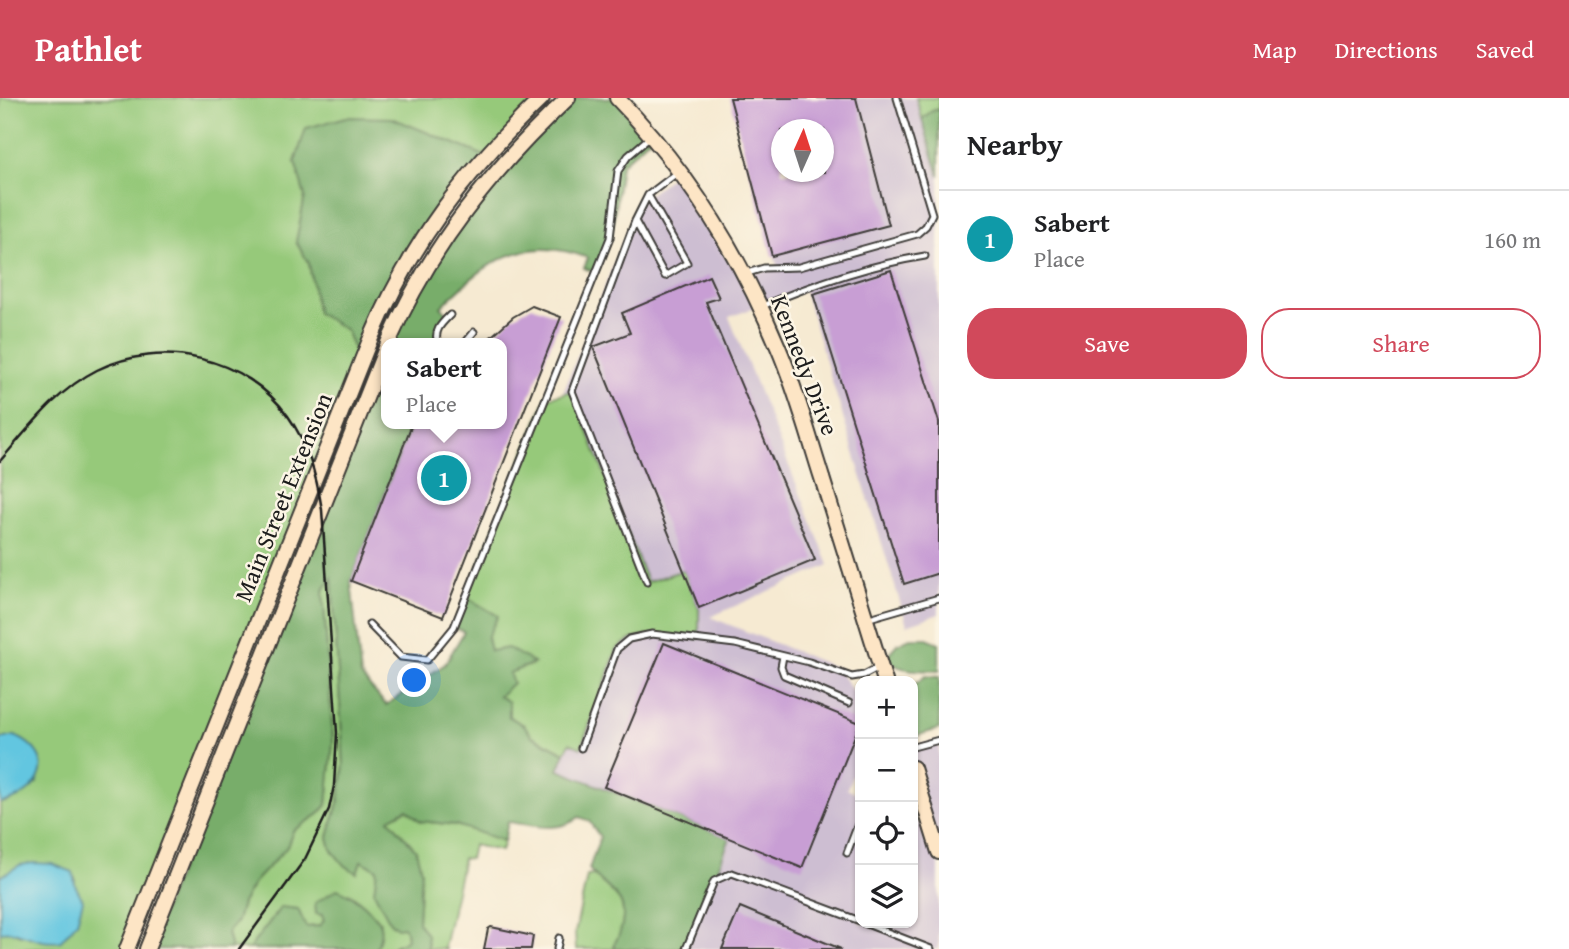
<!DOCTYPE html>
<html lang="en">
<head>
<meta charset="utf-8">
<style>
  body { margin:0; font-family:"Gentium Book Plus",serif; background:#f6f6f6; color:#202124 }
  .controls { position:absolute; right:21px; bottom:21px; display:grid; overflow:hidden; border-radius:14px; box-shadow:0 2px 5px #0004 }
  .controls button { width:63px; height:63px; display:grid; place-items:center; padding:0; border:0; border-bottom:2px solid #e0e0e0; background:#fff; color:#202124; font:35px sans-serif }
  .compass { position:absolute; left:771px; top:21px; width:63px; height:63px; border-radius:50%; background:#fff; box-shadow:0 2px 5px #0004; rotate:3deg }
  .you { position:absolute; left:415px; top:583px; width:24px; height:24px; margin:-18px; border:5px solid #fff; border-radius:50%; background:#1a73e8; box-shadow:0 0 0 10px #1a73e833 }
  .badge { display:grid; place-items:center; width:46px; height:46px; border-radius:50%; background:#d1495b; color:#fff; font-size:23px; font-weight:700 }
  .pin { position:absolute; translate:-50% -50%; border:4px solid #fff; box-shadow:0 2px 7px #0006 }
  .popup { position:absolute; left:381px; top:240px; width:126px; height:91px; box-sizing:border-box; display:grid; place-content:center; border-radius:14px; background:#fff; filter:drop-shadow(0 2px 5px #0005); font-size:23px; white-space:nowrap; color:#757577 }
  .popup b { font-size:26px; color:#202124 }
  .popup::after { content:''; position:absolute; left:50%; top:100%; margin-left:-14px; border:14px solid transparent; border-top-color:#fff }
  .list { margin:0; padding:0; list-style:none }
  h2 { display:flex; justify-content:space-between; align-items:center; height:91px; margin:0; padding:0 28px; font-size:30px }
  h2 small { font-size:23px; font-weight:400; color:#757577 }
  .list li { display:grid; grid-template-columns:46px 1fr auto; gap:21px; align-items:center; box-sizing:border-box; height:98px; padding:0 28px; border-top:2px solid #e0e0e0 }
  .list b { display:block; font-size:26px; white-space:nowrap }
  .list p { margin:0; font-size:23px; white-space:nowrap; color:#757577 }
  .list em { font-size:23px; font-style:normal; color:#757577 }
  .actions { display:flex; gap:14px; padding:21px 28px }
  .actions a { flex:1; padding:16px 0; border:2px solid #d1495b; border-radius:28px; text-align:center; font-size:24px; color:#d1495b }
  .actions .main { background:#d1495b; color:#fff }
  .icon { flex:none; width:38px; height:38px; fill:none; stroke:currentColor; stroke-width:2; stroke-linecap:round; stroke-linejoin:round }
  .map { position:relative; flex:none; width:939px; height:851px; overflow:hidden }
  header { display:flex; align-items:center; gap:42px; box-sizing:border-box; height:98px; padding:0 35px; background:#d1495b; color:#fff }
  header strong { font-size:33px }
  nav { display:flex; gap:38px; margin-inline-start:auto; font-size:24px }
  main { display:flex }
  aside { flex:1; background:#fff }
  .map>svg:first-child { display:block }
  .industrial { fill:#cdbed2; fill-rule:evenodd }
  .green { fill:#96c97a; stroke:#59724b; stroke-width:2 }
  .forest { fill:#78ad6a; stroke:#4a6443; stroke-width:2 }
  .water { fill:#62c6e0; stroke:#3f717e; stroke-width:2 }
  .building { fill:#c89ed4; fill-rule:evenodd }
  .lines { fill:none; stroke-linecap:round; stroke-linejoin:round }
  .lane-casing { stroke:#3d3b37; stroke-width:9 }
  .secondary-casing { stroke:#3d3b37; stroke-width:18 }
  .lane { stroke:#fff; stroke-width:5 }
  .secondary { stroke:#fde5c5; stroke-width:14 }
  .rail { stroke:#1c1c1c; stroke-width:2.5 }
  .labels { text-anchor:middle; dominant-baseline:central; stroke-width:5; stroke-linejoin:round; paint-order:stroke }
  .street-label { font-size:24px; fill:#1c1c1c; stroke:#fcf5e5 }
</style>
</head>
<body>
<header>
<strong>Pathlet</strong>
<nav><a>Map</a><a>Directions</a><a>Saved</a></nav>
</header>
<main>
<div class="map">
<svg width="939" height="851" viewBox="0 0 939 851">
  <rect width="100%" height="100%" fill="#fcf5e5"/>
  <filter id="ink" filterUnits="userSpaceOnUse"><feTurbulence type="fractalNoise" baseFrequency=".0143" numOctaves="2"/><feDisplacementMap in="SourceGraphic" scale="14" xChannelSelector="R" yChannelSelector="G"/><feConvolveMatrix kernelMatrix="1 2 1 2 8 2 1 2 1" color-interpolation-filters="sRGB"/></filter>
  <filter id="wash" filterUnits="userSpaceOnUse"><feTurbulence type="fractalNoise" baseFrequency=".00686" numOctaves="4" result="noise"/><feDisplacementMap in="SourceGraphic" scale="28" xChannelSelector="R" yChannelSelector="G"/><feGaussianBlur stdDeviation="1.57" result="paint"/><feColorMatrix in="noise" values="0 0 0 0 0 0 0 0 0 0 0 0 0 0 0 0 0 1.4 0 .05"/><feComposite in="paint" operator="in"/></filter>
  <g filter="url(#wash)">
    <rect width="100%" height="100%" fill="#f6ead2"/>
    <!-- industrial -->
    <path class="industrial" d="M731 0H916L939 78V516L907 527 804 192 729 219 829 467 710 519 837 570 860 604V659L847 691 860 697V825H913V725L930 726 913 670V649L939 642V851H680L558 672 570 645 562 297 638 105 679 73 744 176 778 171ZM782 32H824V74H782Z"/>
    <!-- green -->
    <path class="green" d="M0 0H542L485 58 295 64 305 98 296 144 309 165 317 214 346 232 360 267 127 851H0V834L9 832 20 837 75 787V780L20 767 0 779V705L7 704 37 685 15 638 0 641Z
      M916 0H939V11L932 14 922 21Z
      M572 293 647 484 684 472 699 510V541C668 538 642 529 617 551L581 650 570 645 565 655 532 638 524 627 509 619 499 598 508 575 533 566 490 554 487 540 466 499 546 300Z
      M332 479 344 667 339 702 328 739 331 751 343 766 357 775 361 762 377 771V782L406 833 407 841C402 846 396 845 391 851H376L380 824 364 806 349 795 322 817 324 823 319 828 306 829 302 821 281 809 249 851H231L227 835 237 823 242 805 255 783 287 749 293 733 319 716 327 707 333 644 323 493Z
      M408 711 420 723 456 727 504 743 501 753 473 747 470 761 463 760 444 850 447 851H428L427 837 418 824 421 773 388 721Z
      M594 777C602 786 613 793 619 802 627 813 622 836 614 846L615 851H576L575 835 587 778Z"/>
    <!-- forest -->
    <path class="forest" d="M568 0H617L652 38 621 67 613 126 596 175 584 170 588 160C524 135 485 164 441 209L450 217 441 227 438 245H388L439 147Z
      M939 11V78L922 21 932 13Z
      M346 19 392 20 485 58 449 101 360 267 346 232 317 215 309 165 296 144 305 98 295 64 306 30Z
      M386 250V326H412L351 483 361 578 386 607 445 566 464 534 454 529 466 499 498 518 487 540 490 553 508 550 534 565 509 575 513 585 499 598 509 604V619L524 627 532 638 565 655 558 672 730 740 686 851H615L614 846C621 836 627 815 620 803 618 798 595 778 589 771L600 739 589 723 579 719C559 736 533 727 508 724L504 743 456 727 420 723 407 711 389 721 416 752 421 772 418 824 427 837 428 851H391C396 845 402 846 407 841L406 833 403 829 397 830 390 824 374 794 377 771 361 763 357 775 343 766 331 751 328 739 339 702 344 667 332 480 323 493 333 644 327 707 319 716 293 733 287 749 255 783 242 805 237 823 227 835 231 851H148Z
      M910 540H927L939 545V573C924 572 889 575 888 556L897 546Z
      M925 578 939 579V631L916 638 913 627V588Z
      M337 791C351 796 370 810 378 823 383 830 380 843 376 851H249L281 809 298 811 306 829 319 828 324 823 322 817 316 816 315 805Z"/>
    <!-- water -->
    <path class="water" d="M15 638C61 658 41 698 0 705V641Z
      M33 765 52 766 73 774 75 787 83 802 77 824 61 843C37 848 19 830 0 834V779L20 767Z"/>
    <g id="blocks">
      <!-- building -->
      <path class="building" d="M730 0H856L889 127 772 158ZM782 32H824V74H782Z
        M891 172 939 324V475L904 486 813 196Z
        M709 178 719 200 706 204 815 462 699 510 593 249 630 235 622 215Z
        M532 208 561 219 443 519 351 483 412 326H502V245H484L513 219Z
        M664 545 860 625 802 770 604 689Z
        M740 809 841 851H722Z
        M491 829 533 838 531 851H484L488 831Z"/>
    </g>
  </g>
  <g filter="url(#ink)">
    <use href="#blocks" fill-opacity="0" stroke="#3d3b37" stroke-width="2"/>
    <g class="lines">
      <!-- lane casing -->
      <g class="lane-casing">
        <path id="lane" d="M635 123 665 178 687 165 648 97
          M744 176 764 170 799 169 917 136 926 128 932 116 897 0
          M760 209C813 186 868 167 925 158
          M438 245C433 233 442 225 450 217
          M465 245 474 234
          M647 484 572 293 635 123 648 97 677 75
          M866 521 939 500
          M369 526 401 559 427 562 454 529 610 140 618 73 628 58 649 40
          M783 558 781 569 784 577 849 605
          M913 649 939 642
          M581 650 617 551 629 541 652 536 735 546 809 564 852 579 864 577 879 569
          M847 755 860 721
          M864 825 931 851
          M557 851 559 840
          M686 851 714 783 732 775 860 823"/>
      </g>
      <!-- secondary casing -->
      <g class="secondary-casing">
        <path id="secondary" d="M617 0C686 71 740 157 778 249 796 291 808 336 822 380 843 448 864 516 885 583
          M388 245C431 147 491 73 568 0
          M913 670 939 754
          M127 851 370 242C412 143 465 74 542 0
          M147 851 386 250"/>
      </g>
      <!-- lane -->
      <use href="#lane" class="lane"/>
      <!-- secondary -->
      <use href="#secondary" class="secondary"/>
      <!-- rail -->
      <path class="rail" d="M0 363C29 330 57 292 97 272 161 240 246 259 288 318 308 346 317 379 322 412L337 635 334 688 329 711 305 761 239 851"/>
    </g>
  </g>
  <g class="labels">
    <!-- street labels -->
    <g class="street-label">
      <text transform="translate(805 267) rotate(69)">Kennedy Drive</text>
      <text transform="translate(283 399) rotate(-68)">Main Street Extension</text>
    </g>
  </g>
</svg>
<div class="controls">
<button>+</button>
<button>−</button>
<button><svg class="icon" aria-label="locate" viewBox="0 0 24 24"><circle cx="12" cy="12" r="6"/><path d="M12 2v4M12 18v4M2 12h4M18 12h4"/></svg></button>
<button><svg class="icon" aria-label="layers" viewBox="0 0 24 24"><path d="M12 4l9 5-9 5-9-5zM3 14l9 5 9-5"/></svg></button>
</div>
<svg class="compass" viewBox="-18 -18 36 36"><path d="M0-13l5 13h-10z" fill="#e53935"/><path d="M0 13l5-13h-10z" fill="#757577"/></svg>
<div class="you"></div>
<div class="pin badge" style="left:444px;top:380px;background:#0f9aa8">1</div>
<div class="popup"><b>Sabert</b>Place</div>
</div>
<aside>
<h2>Nearby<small></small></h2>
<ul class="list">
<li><span class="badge" style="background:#0f9aa8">1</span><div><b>Sabert</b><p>Place</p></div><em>160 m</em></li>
</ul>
<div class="actions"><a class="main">Save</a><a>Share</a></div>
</aside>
</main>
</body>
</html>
